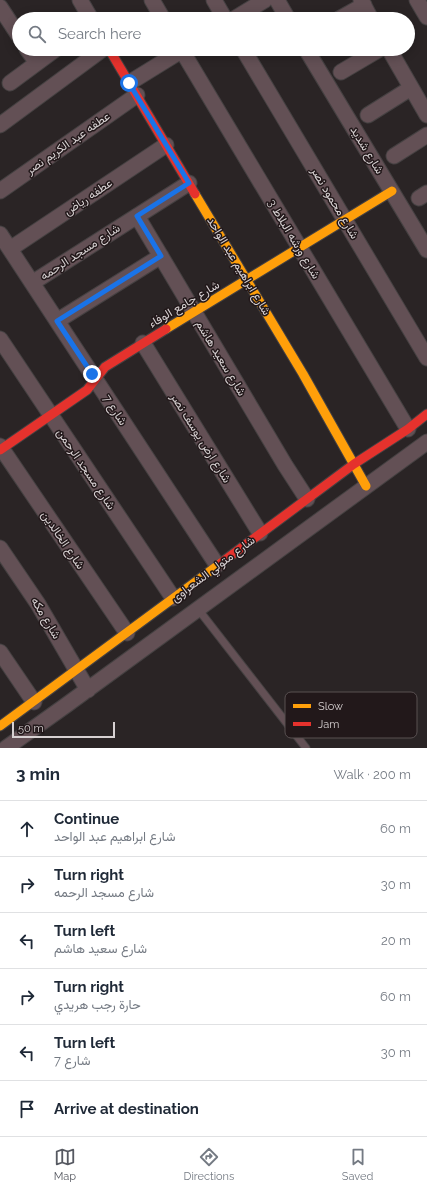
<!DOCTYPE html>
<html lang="en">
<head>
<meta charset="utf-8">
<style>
  body { margin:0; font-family:Raleway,Vazirmatn,sans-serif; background:#f2f2f3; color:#1f2937 }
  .scale { position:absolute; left:12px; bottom:10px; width:103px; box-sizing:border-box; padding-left:4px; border:2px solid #d7d1d2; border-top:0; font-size:11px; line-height:14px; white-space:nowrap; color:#d7d1d2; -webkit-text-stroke:3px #22181a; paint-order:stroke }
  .stop { position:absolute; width:12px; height:12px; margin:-9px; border:3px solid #1a73e8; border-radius:50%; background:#fff }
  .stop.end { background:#1a73e8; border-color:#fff; box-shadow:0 1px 4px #0008 }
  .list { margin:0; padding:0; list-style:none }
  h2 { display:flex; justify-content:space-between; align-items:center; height:52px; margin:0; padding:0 16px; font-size:17px }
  h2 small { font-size:13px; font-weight:400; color:#747a83 }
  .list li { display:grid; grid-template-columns:26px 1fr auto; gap:12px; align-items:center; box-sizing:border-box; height:56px; padding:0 16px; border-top:1px solid #e0e1e3 }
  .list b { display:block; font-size:15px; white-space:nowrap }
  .list p { margin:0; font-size:13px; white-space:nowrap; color:#747a83 }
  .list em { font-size:13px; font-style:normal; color:#747a83 }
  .icon { flex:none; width:22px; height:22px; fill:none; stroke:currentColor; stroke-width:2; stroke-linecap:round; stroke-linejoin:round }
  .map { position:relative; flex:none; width:427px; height:748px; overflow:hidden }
  .search { position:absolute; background:#fff; box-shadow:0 2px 10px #0003; left:12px; right:12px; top:12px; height:44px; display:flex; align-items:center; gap:10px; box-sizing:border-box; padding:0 14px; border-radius:22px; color:#747a83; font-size:15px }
  .sheet { height:388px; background:#fff }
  nav { display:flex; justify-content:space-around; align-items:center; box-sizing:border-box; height:56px; border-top:1px solid #e0e1e3; background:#fff; font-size:11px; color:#747a83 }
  nav a { display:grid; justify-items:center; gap:2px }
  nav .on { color:#565961 }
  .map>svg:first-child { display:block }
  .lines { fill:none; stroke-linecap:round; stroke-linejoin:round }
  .lane-casing { stroke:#454142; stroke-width:9 }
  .street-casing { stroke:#454142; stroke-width:17 }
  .slow-casing { stroke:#454142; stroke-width:11 }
  .jam-casing { stroke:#454142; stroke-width:11 }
  .lane { stroke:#635055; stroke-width:7 }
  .street { stroke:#635055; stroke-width:15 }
  .slow { stroke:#ff9f0a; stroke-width:9 }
  .jam { stroke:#e5322d; stroke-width:9 }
  .route { stroke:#1a73e8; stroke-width:5 }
  .labels { text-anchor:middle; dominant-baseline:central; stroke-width:3; stroke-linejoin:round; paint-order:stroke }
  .street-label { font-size:12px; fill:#d7d1d2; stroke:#22181a }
  .key { fill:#22181a; stroke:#585051; stroke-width:1 }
  .key-label { font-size:11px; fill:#d7d1d2 }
</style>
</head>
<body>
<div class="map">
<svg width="427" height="748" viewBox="0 0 427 748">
  <rect width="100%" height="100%" fill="#2a2425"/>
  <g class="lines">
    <!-- lane casing -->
    <g class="lane-casing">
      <path id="lane" d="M198 609 306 748"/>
    </g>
    <!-- street casing -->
    <g class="street-casing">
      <path id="street" d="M80 0 91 19
        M152 0 163 19
        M214 0 225 19
        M277 0 288 19
        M361 0 371 19
        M417 0 427 17
        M0 7 19 36
        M234 19 265 0
        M339 19 364 5
        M27 49 37 63
        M181 49 408 429
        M243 49 427 358
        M306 49 427 250
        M389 49 427 115
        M341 72 380 49
        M10 83 56 49
        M129 83 184 49
        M368 115 411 88
        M0 125 103 49
        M394 156 427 135
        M0 191 137 95
        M419 198 427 193
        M137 216 285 465 307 499
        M0 234 217 565
        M10 249 166 145
        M32 283 189 183
        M57 321 161 256
        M0 339 173 598
        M143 343 260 533
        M0 446 127 633
        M0 548 38 604 88 690
        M0 652 34 702
        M6 748 65 706 427 442"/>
    </g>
    <!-- slow casing -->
    <g class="slow-casing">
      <path id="slow" d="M195 194 303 374 366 486
        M166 329 392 191
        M0 726 221 563"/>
    </g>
    <!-- jam casing -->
    <g class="jam-casing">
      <path id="jam" d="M109 49 195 194
        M0 450 87 390 105 367 166 329
        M221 563 354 464 408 429 427 414"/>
    </g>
    <!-- lane -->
    <use href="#lane" class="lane"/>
    <!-- street -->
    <use href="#street" class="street"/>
    <!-- slow -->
    <use href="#slow" class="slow"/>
    <!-- jam -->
    <use href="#jam" class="jam"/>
  </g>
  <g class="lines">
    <!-- route -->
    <path class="route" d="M92 374 57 321 161 256 137 216 189 183 129 83"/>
  </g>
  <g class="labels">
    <!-- street labels -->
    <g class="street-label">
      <text transform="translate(68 143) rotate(-35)">عطفه عبد الكريم نصر</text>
      <text transform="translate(367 150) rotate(59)">شارع شديد</text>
      <text transform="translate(88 197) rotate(-34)">عطفه رياض</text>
      <text transform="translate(335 203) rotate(59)">شارع محمود نصر</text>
      <text transform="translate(294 239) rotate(59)">شارع ورشه البلاط 3</text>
      <text transform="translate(80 252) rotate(-33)">شارع مسجد الرحمه</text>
      <text transform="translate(239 266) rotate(59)">شارع ابراهيم عبد الواحد</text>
      <text transform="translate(184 304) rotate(-31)">شارع جامع الوفاء</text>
      <text transform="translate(221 358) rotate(59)">شارع سعيد هاشم</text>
      <text transform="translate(115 410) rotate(57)">شارع 7</text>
      <text transform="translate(201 438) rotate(58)">شارع ارض يوسف نصر</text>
      <text transform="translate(86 469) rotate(56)">شارع مسجد الرحمن</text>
      <text transform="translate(63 540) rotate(56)">شارع الخالدين</text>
      <text transform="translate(213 569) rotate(-37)">شارع متولي الشعراوى</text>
      <text transform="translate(46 618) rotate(59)">شارع مكه</text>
    </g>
  </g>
  <!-- legend -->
  <rect x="285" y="692" width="132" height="46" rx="6" class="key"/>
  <rect x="293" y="704" width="18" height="4" fill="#ff9f0a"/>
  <rect x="293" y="722" width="18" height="4" fill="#e5322d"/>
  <g class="key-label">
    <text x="318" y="710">Slow</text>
    <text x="318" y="728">Jam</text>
  </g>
</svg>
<div class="scale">50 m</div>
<div class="stop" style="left:129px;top:83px"></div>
<div class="stop end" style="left:92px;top:374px"></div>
<div class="search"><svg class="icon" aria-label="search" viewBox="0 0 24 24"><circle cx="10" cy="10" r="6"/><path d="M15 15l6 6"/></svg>Search here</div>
</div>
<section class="sheet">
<h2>3 min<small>Walk · 200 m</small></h2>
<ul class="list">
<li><svg class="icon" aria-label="ahead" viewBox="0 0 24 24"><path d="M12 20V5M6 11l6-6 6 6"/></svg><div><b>Continue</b><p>شارع ابراهيم عبد الواحد</p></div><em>60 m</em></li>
<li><svg class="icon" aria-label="right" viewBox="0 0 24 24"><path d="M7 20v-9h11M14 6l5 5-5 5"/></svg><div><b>Turn right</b><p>شارع مسجد الرحمه</p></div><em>30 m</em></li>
<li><svg class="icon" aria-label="left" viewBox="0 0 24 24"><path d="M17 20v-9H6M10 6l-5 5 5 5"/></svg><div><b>Turn left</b><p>شارع سعيد هاشم</p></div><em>20 m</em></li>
<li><svg class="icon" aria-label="right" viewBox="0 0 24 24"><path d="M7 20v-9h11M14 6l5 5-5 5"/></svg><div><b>Turn right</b><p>حارة رجب هريدي</p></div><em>60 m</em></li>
<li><svg class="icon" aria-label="left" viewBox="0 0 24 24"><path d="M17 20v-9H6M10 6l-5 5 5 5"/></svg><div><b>Turn left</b><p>شارع 7</p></div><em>30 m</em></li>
<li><svg class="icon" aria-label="arrive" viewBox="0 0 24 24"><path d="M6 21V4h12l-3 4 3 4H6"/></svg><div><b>Arrive at destination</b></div></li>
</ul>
</section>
<nav>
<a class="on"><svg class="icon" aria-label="map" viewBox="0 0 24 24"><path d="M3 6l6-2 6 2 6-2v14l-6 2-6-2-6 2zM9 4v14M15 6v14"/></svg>Map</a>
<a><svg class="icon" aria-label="directions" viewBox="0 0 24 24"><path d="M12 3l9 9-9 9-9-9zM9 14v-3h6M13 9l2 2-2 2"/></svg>Directions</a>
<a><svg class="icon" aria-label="saved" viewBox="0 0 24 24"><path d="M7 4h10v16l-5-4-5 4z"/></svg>Saved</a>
</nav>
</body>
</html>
